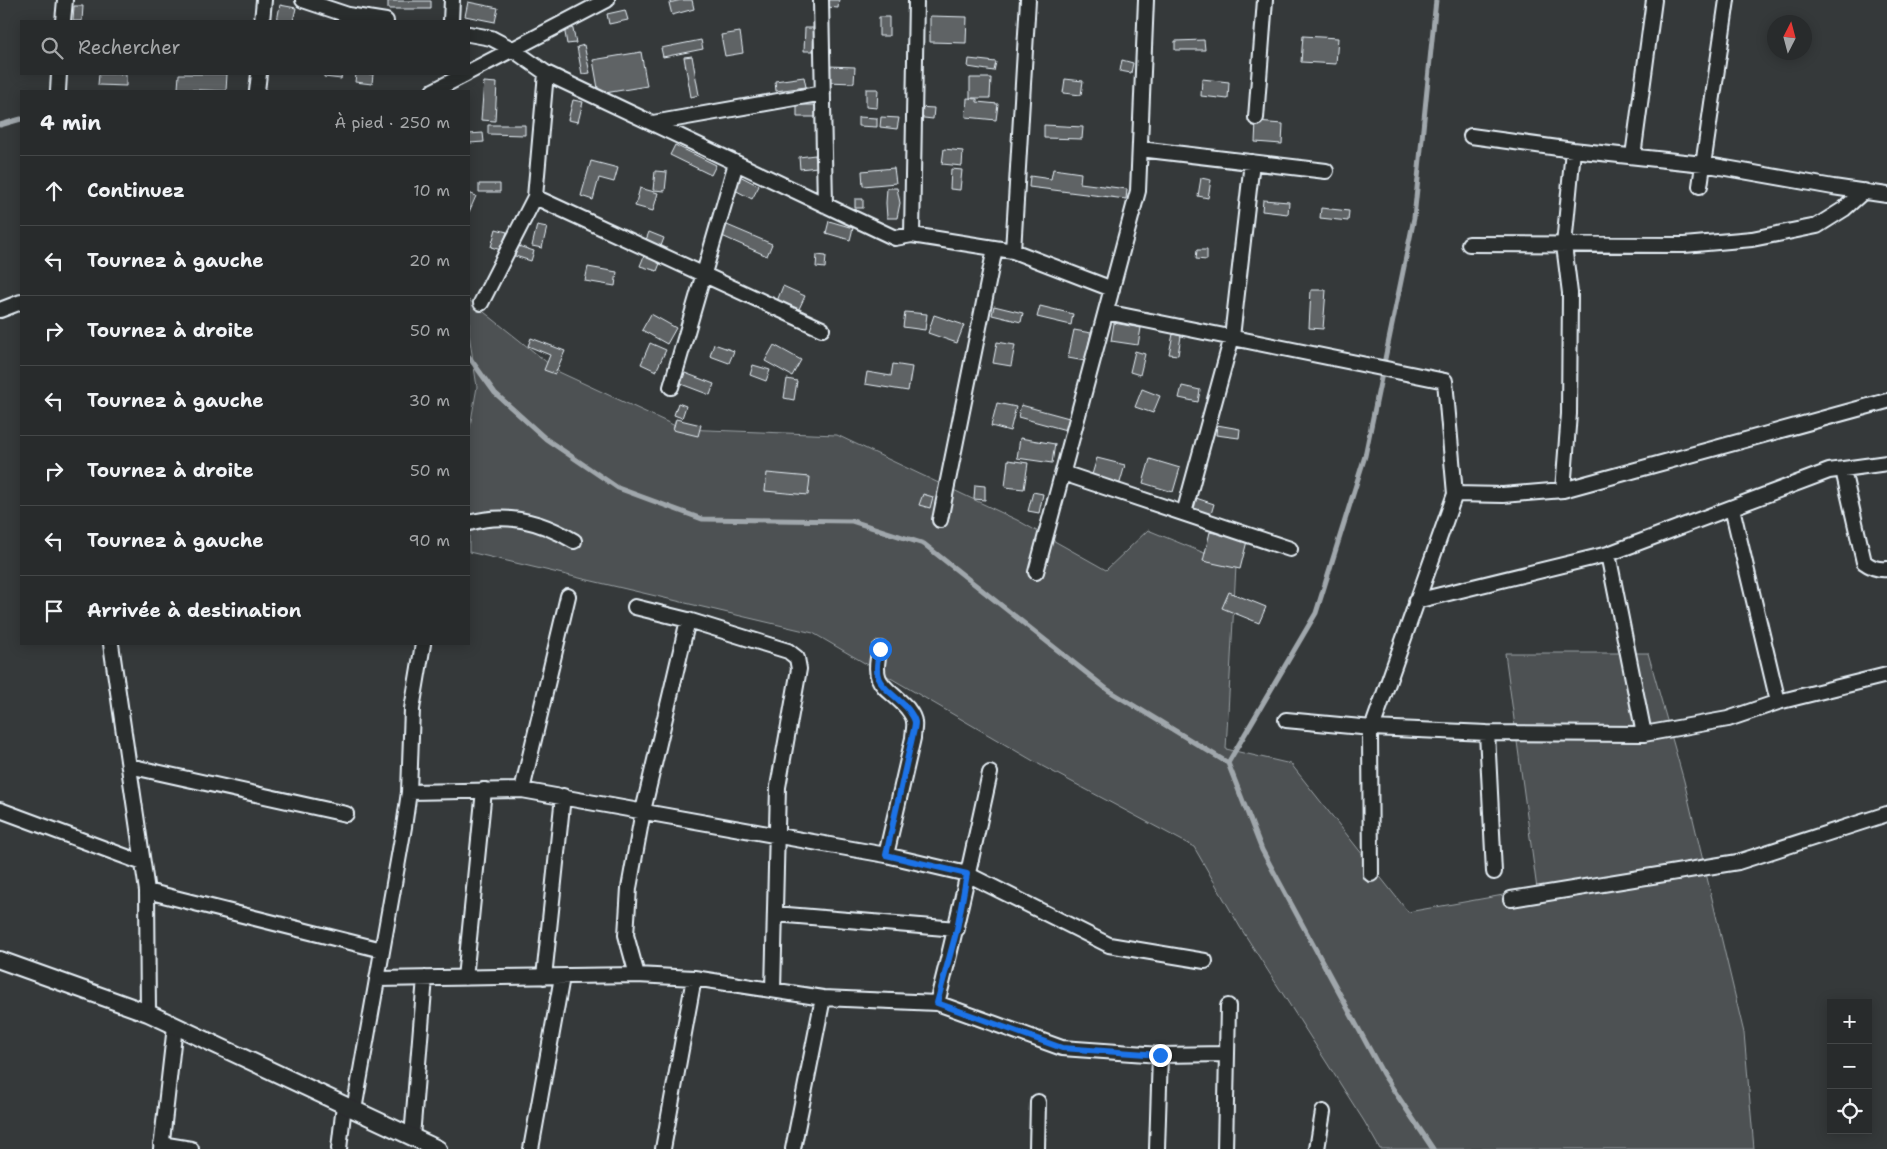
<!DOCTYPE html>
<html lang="fr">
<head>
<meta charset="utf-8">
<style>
  body { margin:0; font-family:"Shantell Sans",sans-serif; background:#303334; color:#f1f3f6 }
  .controls { position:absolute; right:15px; bottom:15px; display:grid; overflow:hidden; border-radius:0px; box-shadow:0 2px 12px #0003 }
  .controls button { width:45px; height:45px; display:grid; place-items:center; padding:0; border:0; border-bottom:1px solid #444748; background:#282b2c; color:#f1f3f6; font:25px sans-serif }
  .compass { position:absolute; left:1767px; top:15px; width:45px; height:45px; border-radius:50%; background:#282b2c; box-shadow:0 2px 12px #0003; rotate:6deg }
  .stop { position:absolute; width:15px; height:15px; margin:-11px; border:4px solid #1a73e8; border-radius:50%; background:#fff }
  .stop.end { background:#1a73e8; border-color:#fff; box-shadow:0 1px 5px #0008 }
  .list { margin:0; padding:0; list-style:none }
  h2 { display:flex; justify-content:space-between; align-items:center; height:65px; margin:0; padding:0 20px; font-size:21px }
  h2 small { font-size:16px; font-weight:400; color:#a5a7a9 }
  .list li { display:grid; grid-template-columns:32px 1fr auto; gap:15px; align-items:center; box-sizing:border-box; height:70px; padding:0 20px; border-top:1px solid #444748 }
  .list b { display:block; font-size:19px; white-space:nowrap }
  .list em { font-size:16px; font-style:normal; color:#a5a7a9 }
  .icon { flex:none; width:28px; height:28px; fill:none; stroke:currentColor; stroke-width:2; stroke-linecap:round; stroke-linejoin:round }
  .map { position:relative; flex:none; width:1887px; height:1149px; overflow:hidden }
  .search { position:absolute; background:#282b2c; box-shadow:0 2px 12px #0003; left:20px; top:20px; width:450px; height:55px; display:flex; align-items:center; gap:12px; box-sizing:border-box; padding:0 18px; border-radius:0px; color:#a5a7a9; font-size:19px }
  .panel { position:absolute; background:#282b2c; box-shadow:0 2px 12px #0003; left:20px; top:90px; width:450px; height:555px; border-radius:0px }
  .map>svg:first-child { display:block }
  .green { fill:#4d5152; stroke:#9aa1a5 }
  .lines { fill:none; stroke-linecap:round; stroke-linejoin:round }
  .stream { stroke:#a0a7ac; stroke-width:5 }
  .building { fill:#5f6365; stroke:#e8f1f8 }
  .minor-casing { stroke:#e8f1f8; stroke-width:18 }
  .tertiary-casing { stroke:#e8f1f8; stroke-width:20 }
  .minor { stroke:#2a2d2e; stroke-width:14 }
  .tertiary { stroke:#2a2d2e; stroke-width:16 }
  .route { stroke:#1a73e8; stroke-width:6 }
</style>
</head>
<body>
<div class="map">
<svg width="1887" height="1149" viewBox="0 0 1887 1149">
  <rect width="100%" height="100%" fill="#35393a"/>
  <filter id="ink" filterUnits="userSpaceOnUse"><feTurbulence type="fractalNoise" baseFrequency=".02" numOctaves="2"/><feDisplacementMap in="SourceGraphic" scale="10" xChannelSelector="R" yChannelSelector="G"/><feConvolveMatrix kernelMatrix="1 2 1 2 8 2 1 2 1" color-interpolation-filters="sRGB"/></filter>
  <g filter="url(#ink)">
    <!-- green -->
    <path class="green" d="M469 300 559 372 682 429 837 435 1017 520 1106 570 1148 530 1236 566 1226 749 1291 764 1408 912 1537 889 1505 653H1648L1684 781 1744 1033 1754 1149H1380L1364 1121 1240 927 1194 847 1042 766 813 633 469 552V432L477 387 469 334Z"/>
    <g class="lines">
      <!-- stream -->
      <path class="stream" d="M0 125 21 119
        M469 357 495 393 546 439 618 488 702 519 852 521 924 544 1108 690 1228 763 1262 850 1383 1074 1433 1149
        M1228 763 1316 613 1365 456 1414 218 1436 0"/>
    </g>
    <!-- building -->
    <path class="building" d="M681 0H692L694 9 672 15 669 3Z
      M828 0H839L838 8 827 7Z
      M388 1H431V9H388Z
      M468 2 498 8 495 22 465 16Z
      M280 5 296 8 293 21H277Z
      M74 6H83L82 21H73Z
      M625 10 628 20 609 24 607 14Z
      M930 16 967 17 966 43 930 42Z
      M879 17H889V36H879Z
      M572 25 576 43 567 44 564 27Z
      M805 28H814L813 51H804Z
      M740 32 743 53 725 56 721 35Z
      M1303 36 1338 38 1336 64 1301 62Z
      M701 40 703 49 663 57 661 48Z
      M1204 40 1205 50H1175V41Z
      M584 45 590 73 582 74 577 47Z
      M641 52 647 86 599 94 593 60Z
      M692 56 699 95 691 97 684 57Z
      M969 59 996 62 994 71 968 67Z
      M1122 60 1133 63 1131 73 1120 71Z
      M828 66 855 67 854 83 827 82Z
      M99 74H126V86L98 85Z
      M179 74H227L226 91 178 89Z
      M324 74H342L341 79 324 77Z
      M356 74H373L372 84 355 82Z
      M804 77 806 87 776 91 775 81Z
      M970 78H991L990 98H970Z
      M1065 79 1083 81 1081 95 1063 93Z
      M1202 79 1229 82 1228 99 1201 96Z
      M484 82 497 83 495 121 481 120Z
      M866 89H878L877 108 866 107Z
      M967 98 977 99V102L998 104 996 120 966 117Z
      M573 100 583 102 578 122 568 120Z
      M797 105H819V117H797Z
      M917 107 934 108 933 119 915 117Z
      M858 117 877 118V127L858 126Z
      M881 117 899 118 897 129 880 127Z
      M1256 122 1283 124 1282 144 1255 142Z
      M488 125H525V135L488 134Z
      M1044 125 1083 127 1082 139 1044 138Z
      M483 133 484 142 469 143V134Z
      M675 145 716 165 711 175 670 155Z
      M944 149 963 151 962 166 942 164Z
      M815 155 817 167 800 169 799 157Z
      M591 161 618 168 614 182 599 178 593 200 581 196Z
      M894 168 896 183 863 186 862 171Z
      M951 169 962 170 960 190 950 189Z
      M1053 169 1081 173 1080 183 1127 189 1126 199 1029 187 1030 176 1051 179Z
      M655 171 667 172 665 191 653 190Z
      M738 175 759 186 752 199 731 188Z
      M1201 178 1211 180 1208 198 1198 196Z
      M479 184H500V192H479Z
      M640 188 658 193 653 211 635 206Z
      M887 188H897L900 203 897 218H887L886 203Z
      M469 193 476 196 469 212Z
      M855 199H863V208H855Z
      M1263 200 1289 202 1288 214 1262 211Z
      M1321 208 1349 211 1348 221 1320 218Z
      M829 221 853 228 850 240 826 233Z
      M537 225 547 227 542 248 532 246Z
      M727 225 772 244 767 256 722 236Z
      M496 229 507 232 501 250 491 247Z
      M649 232 664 238 661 246 646 240Z
      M515 245 534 251 531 261 512 255Z
      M1197 250H1207V260L1196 259Z
      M817 255 826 256 825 268 816 267Z
      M644 256 661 261 657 271 640 266Z
      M588 267 617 272 615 286 585 281Z
      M783 286 805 296 798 311 777 301Z
      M1311 290H1326L1323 329 1309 328Z
      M994 306 1023 313 1021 322 992 315Z
      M1040 306 1073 314 1071 325 1037 317Z
      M905 312 927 314 925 330 903 327Z
      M651 314 676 328 667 344 642 330Z
      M934 315 964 325 957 343 928 333Z
      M1114 323 1141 328 1138 345 1111 341Z
      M1074 330 1091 333 1085 361 1068 358Z
      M1173 334 1181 336 1178 355 1169 354Z
      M531 338 565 351 555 374 544 370 550 355 528 346Z
      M997 342 1015 345 1011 366 993 363Z
      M650 343 666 350 656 371 641 364Z
      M714 344 734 351 729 363 710 356Z
      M774 345 801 360 792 376 765 361Z
      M1135 351 1145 354 1140 375 1130 372Z
      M893 364 912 367 908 391 865 384 867 372 891 376Z
      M753 365 770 370 766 381 750 375Z
      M685 373 714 384 710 395 681 384Z
      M787 379 797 381 794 400 784 398Z
      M1182 386 1200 390 1198 402 1179 398Z
      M1142 389 1160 396 1153 413 1135 407Z
      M678 403 686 406 682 418 674 415Z
      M997 403 1016 407 1010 431 991 426Z
      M1021 405 1069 418 1066 430 1018 417Z
      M676 419 701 425 698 436 673 430Z
      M1217 425 1240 429 1239 438 1216 435Z
      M1020 438 1055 444 1052 463 1017 458Z
      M1097 458 1125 465 1119 486 1091 478Z
      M1150 459 1180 468 1173 492 1143 483Z
      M1008 460 1028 463 1024 489 1005 487Z
      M767 473 810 477 808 495 765 491Z
      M975 485 985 486V500L974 499Z
      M1033 492 1043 494 1039 513 1028 511Z
      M923 494 933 497 930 508 919 505Z
      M1196 498 1214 504 1211 514 1192 509Z
      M1210 532 1247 541 1240 569 1203 561Z
      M1229 592 1266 607 1259 623 1222 608Z"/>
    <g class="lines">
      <!-- minor casing -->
      <g class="minor-casing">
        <path id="minor" d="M303 0 348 15 386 21
          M821 0 825 205
          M63 21 65 0
          M262 21 264 0
          M451 21 452 0
          M469 34 491 38 512 49 546 73 895 238 912 235 1013 251 1112 289
          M469 72 607 0
          M58 91 59 74
          M257 91 259 74
          M433 91 466 74
          M1256 118 1265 0
          M653 123 823 93
          M1471 136 1573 150 1703 164 1833 187 1887 195
          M1140 149 1326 171
          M1633 156 1654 0
          M1700 186 1727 0
          M535 197 822 329
          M912 235 916 0
          M1469 244 1684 245 1752 239 1817 226 1844 209 1864 191
          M1013 251 1028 0
          M481 303 535 197 546 73
          M0 310 21 302
          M1106 312 1445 381 1455 494 1370 734 1371 874
          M671 387 736 163
          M1843 470 1864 562C1872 568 1878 570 1887 569
          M1063 473 1290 549
          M1563 490 1569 414 1570 293 1564 245 1573 150
          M1455 494 1503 495 1563 490 1887 401
          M1732 508 1778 702
          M1184 513 1232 337 1252 162
          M940 520 995 248
          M469 523C507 512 541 521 574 541
          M1608 554 1644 734
          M1036 572 1138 191 1146 0
          M1416 601 1608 554 1829 471 1887 463
          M635 607 688 620 643 811 629 888 626 935 637 975
          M688 620 788 651 797 658 799 669 778 787 773 990
          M111 644 147 891 148 1013
          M880 649C870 686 886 685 907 708 910 712 914 717 914 722 915 727 913 733 913 738L886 855
          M1286 720 1372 728 1487 733 1644 734 1728 719 1778 702 1887 675
          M1487 733 1494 872
          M129 766 346 814
          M522 790 568 596
          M409 792 522 790 886 855 967 874 1109 945 1205 961
          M0 810 143 863
          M147 891 382 950
          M1511 899 1738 862 1887 814
          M775 914 957 929
          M544 977 563 796
          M465 978 484 790
          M377 979 637 975 694 978 823 998 937 1003 1062 1048 1160 1055 1225 1054
          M937 1003C957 927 973 850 990 773
          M354 1110 404 827 409 792 412 709 423 644
          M412 1137 425 978
          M161 1144 191 1149
          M161 1149 175 1026
          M339 1149 344 1105
          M531 1149 562 977
          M663 1149 694 978
          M793 1149 823 998
          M1037 1149 1038 1102
          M1157 1149 1160 1055
          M1225 1149 1228 1006
          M1317 1149 1323 1112"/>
      </g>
      <!-- tertiary casing -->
      <g class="tertiary-casing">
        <path id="tertiary" d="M0 960 148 1013 438 1149"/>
      </g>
      <!-- minor -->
      <use href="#minor" class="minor"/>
      <!-- tertiary -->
      <use href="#tertiary" class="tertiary"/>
    </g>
  </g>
  <g class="lines" filter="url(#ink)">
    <!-- route -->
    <path class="route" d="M880 649C870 686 885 685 907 708 910 712 914 717 915 722 915 727 913 733 912 738L886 855 967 874 957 929 937 1003 1062 1048 1160 1055"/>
  </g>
</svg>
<div class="controls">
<button>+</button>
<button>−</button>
<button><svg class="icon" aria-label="locate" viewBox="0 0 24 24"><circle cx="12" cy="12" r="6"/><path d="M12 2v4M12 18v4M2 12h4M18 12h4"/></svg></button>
</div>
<svg class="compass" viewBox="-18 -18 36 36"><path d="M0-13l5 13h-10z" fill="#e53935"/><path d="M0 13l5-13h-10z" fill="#a5a7a9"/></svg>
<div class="stop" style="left:880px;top:649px"></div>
<div class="stop end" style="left:1160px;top:1055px"></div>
<div class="search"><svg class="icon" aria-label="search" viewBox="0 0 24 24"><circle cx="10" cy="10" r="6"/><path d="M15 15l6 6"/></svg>Rechercher</div>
<section class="panel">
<h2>4 min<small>À pied · 250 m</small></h2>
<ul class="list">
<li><svg class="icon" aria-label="ahead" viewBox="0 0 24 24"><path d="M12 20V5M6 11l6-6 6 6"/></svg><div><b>Continuez</b></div><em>10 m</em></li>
<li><svg class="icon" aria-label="left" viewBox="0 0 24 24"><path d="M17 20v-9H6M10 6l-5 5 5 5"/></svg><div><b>Tournez à gauche</b></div><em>20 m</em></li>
<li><svg class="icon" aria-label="right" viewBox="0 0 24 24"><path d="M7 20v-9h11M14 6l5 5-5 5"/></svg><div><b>Tournez à droite</b></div><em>50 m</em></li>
<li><svg class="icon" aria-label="left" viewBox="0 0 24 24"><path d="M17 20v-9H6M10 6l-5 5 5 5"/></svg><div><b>Tournez à gauche</b></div><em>30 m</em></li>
<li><svg class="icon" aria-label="right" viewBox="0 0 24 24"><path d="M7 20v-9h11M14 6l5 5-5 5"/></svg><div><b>Tournez à droite</b></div><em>50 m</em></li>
<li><svg class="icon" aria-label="left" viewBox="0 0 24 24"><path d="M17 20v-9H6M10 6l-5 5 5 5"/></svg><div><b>Tournez à gauche</b></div><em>90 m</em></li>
<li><svg class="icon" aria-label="arrive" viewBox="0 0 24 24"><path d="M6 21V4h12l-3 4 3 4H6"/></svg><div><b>Arrivée à destination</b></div></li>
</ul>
</section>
</div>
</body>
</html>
